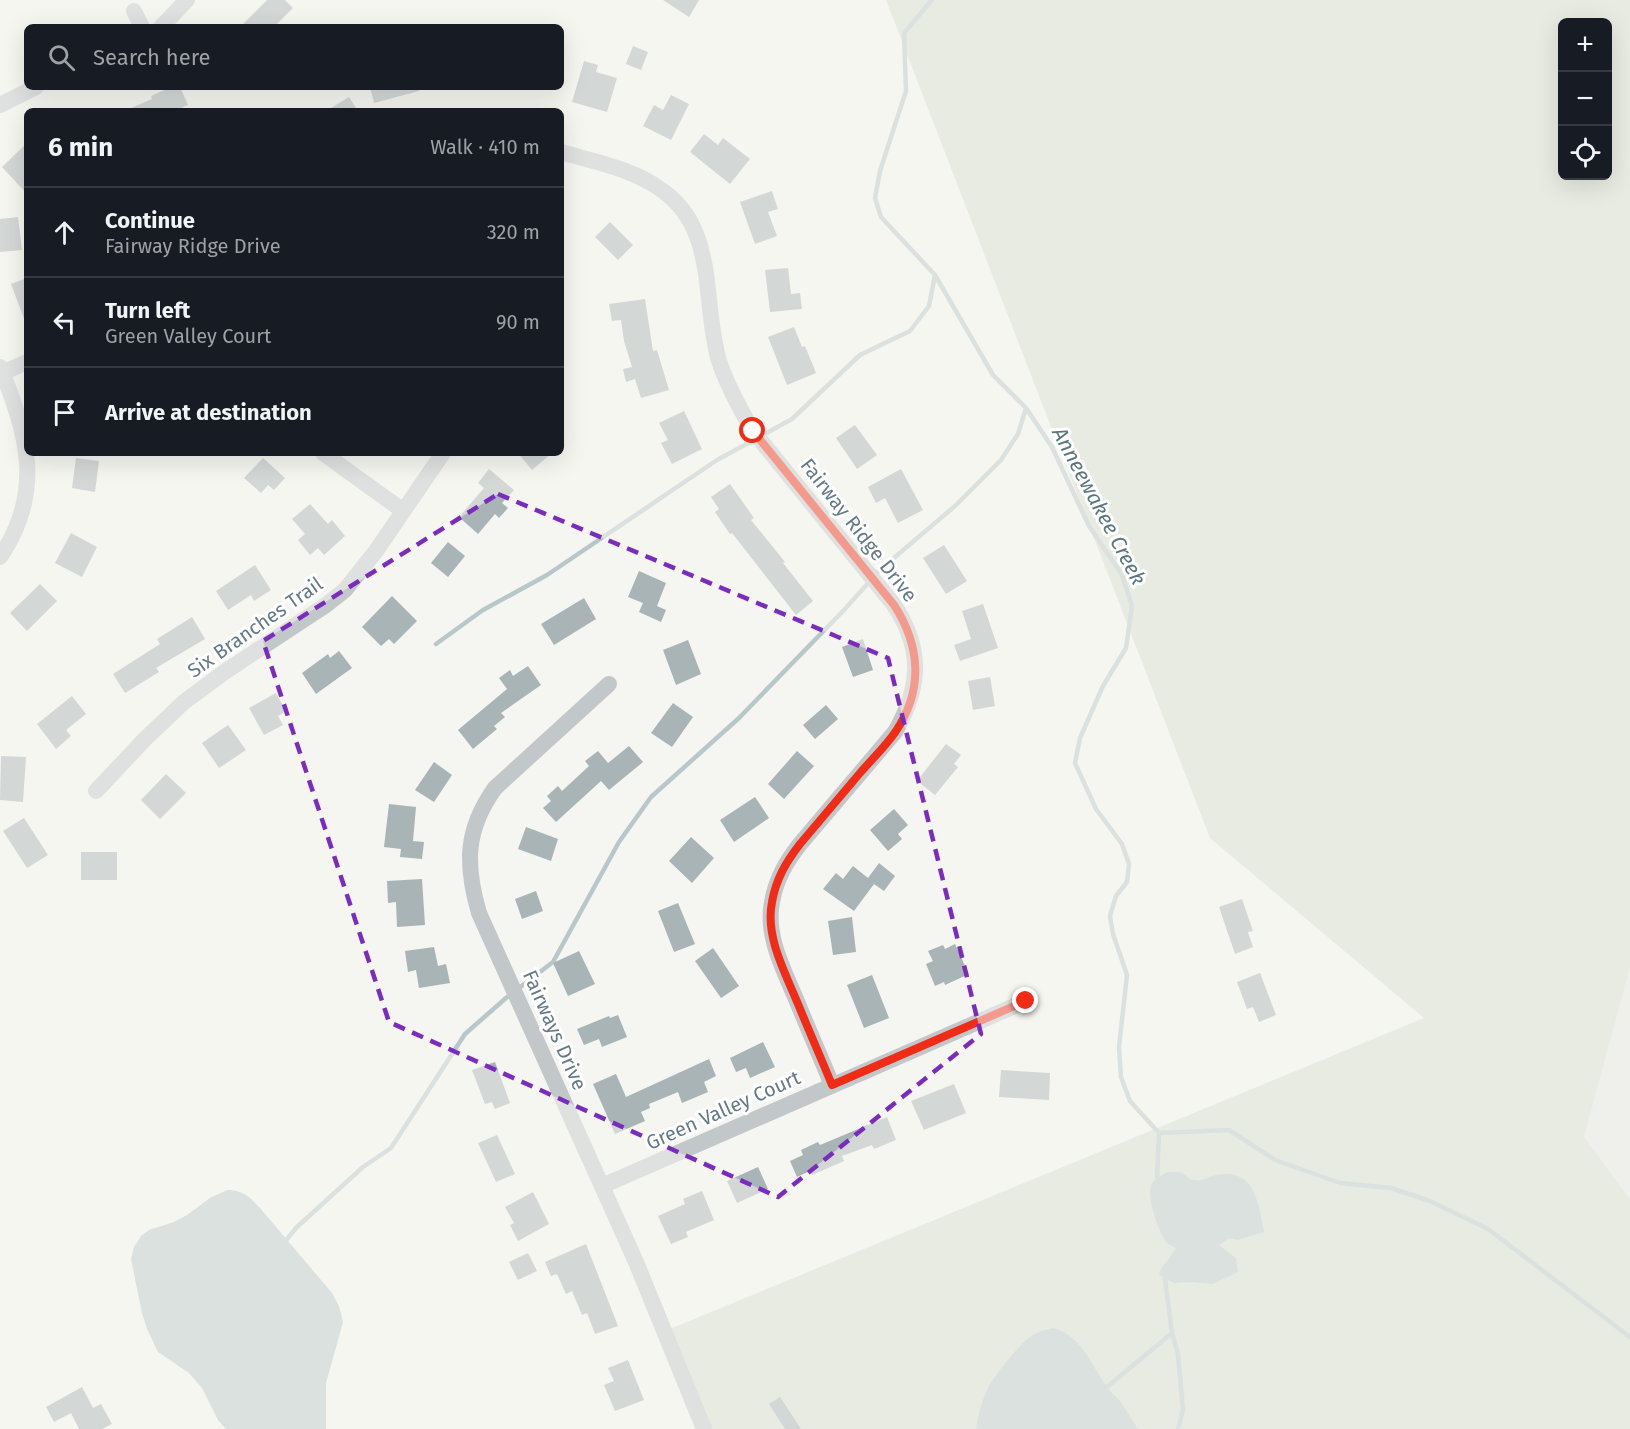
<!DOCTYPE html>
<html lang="en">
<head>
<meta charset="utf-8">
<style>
  body { margin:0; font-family:"Fira Sans",sans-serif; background:#20242c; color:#f1f3f6 }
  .controls { position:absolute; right:18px; top:18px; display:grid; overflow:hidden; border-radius:9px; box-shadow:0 6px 24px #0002 }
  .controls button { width:54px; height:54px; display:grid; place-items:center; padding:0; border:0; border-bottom:2px solid #363941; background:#171b24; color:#f1f3f6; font:30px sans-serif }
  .stop { position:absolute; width:18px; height:18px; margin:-14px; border:4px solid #f02b16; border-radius:50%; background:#fff }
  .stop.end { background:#f02b16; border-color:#fff; box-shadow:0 2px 6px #0008 }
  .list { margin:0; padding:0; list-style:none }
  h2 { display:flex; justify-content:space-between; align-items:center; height:78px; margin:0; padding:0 24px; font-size:26px }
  h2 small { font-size:20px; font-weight:400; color:#9ea1a6 }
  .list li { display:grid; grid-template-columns:39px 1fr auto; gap:18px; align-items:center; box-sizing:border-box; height:90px; padding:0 24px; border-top:2px solid #363941 }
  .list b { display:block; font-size:22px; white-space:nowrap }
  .list p { margin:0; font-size:20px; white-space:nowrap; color:#9ea1a6 }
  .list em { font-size:20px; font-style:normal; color:#9ea1a6 }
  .icon { flex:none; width:33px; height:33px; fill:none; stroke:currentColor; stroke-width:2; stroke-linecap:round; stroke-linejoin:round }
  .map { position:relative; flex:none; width:1630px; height:1429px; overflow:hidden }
  .search { position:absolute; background:#171b24; box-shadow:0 6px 24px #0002; left:24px; top:24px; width:540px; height:66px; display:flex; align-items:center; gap:15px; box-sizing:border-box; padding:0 21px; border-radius:9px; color:#9ea1a6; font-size:22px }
  .panel { position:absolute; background:#171b24; box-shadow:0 6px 24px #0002; left:24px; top:108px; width:540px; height:348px; border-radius:9px }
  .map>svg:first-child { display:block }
  .built { fill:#e6e6e4 }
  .green { fill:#d7ddd1; fill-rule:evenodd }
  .water { fill:#b8c8ca }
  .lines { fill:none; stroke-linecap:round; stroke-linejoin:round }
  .stream { stroke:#b8c8ca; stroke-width:4.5 }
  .building { fill:#a8b4b6 }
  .street { stroke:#c2c7c9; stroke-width:16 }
  .route { stroke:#f02b16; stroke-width:8 }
  .marked { fill:none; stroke:#7b2cbf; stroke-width:4.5; stroke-dasharray:12 8; stroke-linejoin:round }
  .labels { text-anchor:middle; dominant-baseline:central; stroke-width:6; stroke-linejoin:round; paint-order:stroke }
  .street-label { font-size:20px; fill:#627a84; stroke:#fff }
  .water-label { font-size:21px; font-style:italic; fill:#58767b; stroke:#fff }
</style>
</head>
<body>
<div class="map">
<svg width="1630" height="1429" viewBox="0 0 1630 1429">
  <rect width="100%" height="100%" fill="#f5f5f1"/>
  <!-- built -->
  <path class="built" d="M1630 968V1199L1584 1137Z"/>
  <!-- green -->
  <path class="green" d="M886 0H1630V968L1584 1137 1630 1199V1429H704L665 1331 1424 1018 1210 838ZM1562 22H1608V176H1562Z"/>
  <!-- water -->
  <path class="water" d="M1168 1172C1172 1172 1178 1171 1182 1173 1186 1175 1189 1180 1194 1180 1203 1182 1208 1176 1217 1175 1256 1168 1258 1204 1264 1232L1238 1240 1229 1238 1219 1245 1236 1258 1238 1272 1213 1284 1192 1282 1174 1283 1159 1275C1162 1264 1171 1258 1176 1248 1173 1246 1170 1245 1167 1243 1159 1233 1145 1195 1152 1183 1156 1178 1162 1175 1168 1172Z
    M227 1190C244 1190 249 1197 260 1208L332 1293 339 1306 343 1322 326 1383V1429H226L218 1420 202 1388 189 1373 158 1352 147 1329 142 1313 131 1259 134 1247 141 1236 149 1230 174 1222 187 1215 210 1198Z
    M1053 1328C1081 1335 1092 1366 1107 1387 1110 1392 1116 1396 1120 1401 1126 1410 1132 1420 1138 1429H976C978 1416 981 1404 986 1392 992 1378 1016 1349 1027 1339 1034 1333 1044 1330 1053 1328Z"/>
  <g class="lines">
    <!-- stream -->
    <path class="stream" d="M932 0 904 33 906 91 880 171 875 198 881 217 935 275 993 375 1026 408 1052 447 1089 526 1122 575 1132 606 1126 648 1103 686 1080 738 1075 763 1096 809 1122 844 1129 864 1127 882 1116 896 1110 916 1113 934 1127 975 1119 1047 1121 1077 1130 1101 1159 1133 1229 1130 1275 1160 1340 1183 1391 1188 1430 1201 1488 1229 1630 1337
      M761 436 792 419 860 355 910 331 929 306 935 275
      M875 574 955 506 1001 460 1018 434 1026 408
      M436 644 483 610 547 575 717 460 754 440
      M1157 1178 1159 1133
      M287 1239 297 1227 363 1167 391 1148 465 1034 506 998 553 962 619 842 651 797 739 718 844 610 870 581
      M1165 1279 1172 1333 1178 1354 1183 1410 1178 1429
      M1107 1387 1172 1333"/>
  </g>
  <!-- building -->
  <path class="building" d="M267 0H285L293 8 274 27H240Z
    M663 0H699L689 17Z
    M633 46 648 52 641 70 626 64Z
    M584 61 598 65 596 72 617 78 607 112 572 102Z
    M171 87H180L188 105 174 111H124L152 99 151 96Z
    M370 87H418L419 91 374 103Z
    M671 95 689 104 671 140 643 126 654 105 663 110Z
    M349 97 358 111H326Z
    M704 134 718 145 723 138 750 159 730 184 690 152Z
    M27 143V194L2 167Z
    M772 191 778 209 768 212 777 236 755 244 740 202Z
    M18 217 22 250 0 252V219Z
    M610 222 633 245 618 260 595 237Z
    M788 268 791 294 800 293 802 309 770 312 765 270Z
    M27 278V324H26L11 284Z
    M645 299 653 351 657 350 669 390 641 398 635 379 626 382 623 369 632 367 624 341 621 320 612 321 609 304Z
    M794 327 802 347 805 346 816 373 787 385 768 337Z
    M684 411 702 449 672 464 661 443 668 440 659 423Z
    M855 425 877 455 857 469 836 438Z
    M518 453H552L532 470Z
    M76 458 99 461 95 492 72 488Z
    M263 458 285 478 274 490 268 485 261 493 244 478Z
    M489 469 514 490 502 503 508 508 499 518 495 514 478 534 459 517 484 488 478 483Z
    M901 469 923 510 898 523 885 498 876 503 868 487Z
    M730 484 754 518 751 520 785 562 783 563 813 601 796 615 732 533 730 534 715 512 719 509 711 497Z
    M310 504 328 524 332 520 345 536 324 555 318 548 310 555 298 540 305 534 292 519Z
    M71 533 97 547 82 577 55 563Z
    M448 542 465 556 448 577 431 563Z
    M944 545 967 581 946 594 923 558Z
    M255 565 271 590 254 601 251 595 228 610 216 591Z
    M639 571 666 583 657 606 666 610 661 622 639 612 643 603 628 597Z
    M40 584 57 601 27 631 10 613Z
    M392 596 417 621 394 644 389 639 381 646 362 627Z
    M584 598 596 619 554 645 541 624Z
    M983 604 998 648 960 661 954 645 971 639 962 611Z
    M192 617 205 639 156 668 159 672 125 693 113 674 160 644 157 639Z
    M863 639 873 670 853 677 842 647Z
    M688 640 701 674 676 685 663 650Z
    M339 651 352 668 316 694 302 673 328 654 330 658Z
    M528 666 541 685 501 713 505 717 494 726 497 729 473 749 458 730 507 689 499 678 510 670 513 676Z
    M990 677 995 706 973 710 968 681Z
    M276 693 286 711 278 716 283 725 264 735 249 708Z
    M72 696 86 714 66 730 71 736 56 749 37 724Z
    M673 703 693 717 672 747 651 733Z
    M826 705 838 719 815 739 803 725Z
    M228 725 246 750 219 768 202 743Z
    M946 744 961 755 954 764 958 767 935 795 917 781Z
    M629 746 643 762 609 790 601 781 556 822 543 808 551 801 547 796 558 786 562 791 589 766 585 761 598 751 608 763Z
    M797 751 814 766 784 799 768 784Z
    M1 756 26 757 23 802 0 800Z
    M434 762 452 775 434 802 415 790Z
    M166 774 186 793 160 819 141 800Z
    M755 797 769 818 734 842 720 820Z
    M389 804 416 807 413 841 424 842 422 859 400 857 401 849 384 847Z
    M894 809 908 825 898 834 902 839 888 851 870 830Z
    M24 818 48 855 27 868 3 831Z
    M526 827 558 839 551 861 518 849Z
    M691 837 714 858 692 883 669 861Z
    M81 852H117V880H81Z
    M879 863 895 876 884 891 874 884 854 911 823 889 836 873 843 879 853 866 868 878Z
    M422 879 425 925 397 927 396 902 388 903 387 881Z
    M536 891 543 911 522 919 515 899Z
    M1242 899 1253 931 1248 932 1253 947 1235 954 1219 907Z
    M678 903 695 944 674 952 658 911Z
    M852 917 856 952 833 955 828 921Z
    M955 944 969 974 945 985 944 982 935 986 926 964 933 961 928 951 943 945 945 949Z
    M434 947 438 966 446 964 450 983 419 988 416 970 408 972 405 951Z
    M713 948 739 986 721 998 695 961Z
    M579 951 595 984 568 996 553 963Z
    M1260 973 1276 1015 1259 1022 1253 1007 1247 1009 1237 982Z
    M872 975 889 1018 864 1028 847 985Z
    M618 1015 627 1037 602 1047 599 1039 584 1045 577 1029 609 1016 610 1018Z
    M763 1042 775 1067 750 1078 746 1068 736 1072 730 1058Z
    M709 1059 716 1076 704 1082 708 1092 682 1103 678 1092 649 1104 650 1108 641 1112 645 1121 615 1134 593 1084 616 1074 626 1097Z
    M495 1062 510 1103 495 1109 492 1102 485 1104 472 1070Z
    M1001 1070 1050 1073 1049 1100 999 1097Z
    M954 1084 966 1113 924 1130 911 1101Z
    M887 1117 896 1140 874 1149 872 1145 842 1156 844 1161 812 1175 810 1171 797 1177 790 1161 803 1155 801 1150 818 1142 820 1145Z
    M497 1135 515 1174 496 1182 478 1143Z
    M758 1167 768 1189 737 1203 727 1181Z
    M702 1191 714 1220 686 1232 688 1237 671 1244 658 1216 685 1204 683 1199Z
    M533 1192 549 1224 518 1241 510 1225 514 1223 505 1207Z
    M586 1244 618 1326 595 1334 587 1313 582 1315 572 1291 566 1294 557 1274 551 1276 545 1262Z
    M528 1253 537 1271 518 1280 509 1262Z
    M628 1360 644 1400 615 1411 604 1385 614 1381 608 1368Z
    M82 1387 93 1408 101 1404 112 1424 102 1429H79L71 1413 54 1422 46 1407Z
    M780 1397 801 1429H785L769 1404Z"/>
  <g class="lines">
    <!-- street -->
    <path class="street" d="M134 11 142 27
      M161 27 187 0
      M0 105 36 87
      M561 152C596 162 634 169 663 191 718 230 702 304 719 361 727 385 740 409 753 431L894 605C923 649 921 687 895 732L800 844C786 862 776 879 772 902 765 937 785 972 798 1004 809 1031 821 1058 832 1085
      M0 367C28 433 44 493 0 557
      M2 373 27 362
      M323 453 402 510
      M609 684 495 788C465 830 465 865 479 913L636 1262 704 1429
      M96 791 145 739 184 702 226 671 326 605 345 590 376 551 443 453
      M602 1186 1026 1001"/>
  </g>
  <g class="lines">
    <!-- route -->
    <path class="route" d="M753 431 894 605C920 645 924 689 896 731 886 746 872 759 860 773 840 797 820 820 800 844 786 862 776 879 772 902 765 937 785 972 798 1004 809 1031 821 1058 832 1085L1026 1001"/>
  </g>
  <!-- marked area -->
  <path d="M0 0H1630V1429H0ZM498 494 888 658 981 1034 778 1197 389 1022 263 641Z" fill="#f5f5f1" fill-opacity=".55" fill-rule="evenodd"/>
  <path class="marked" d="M498 494 888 658 981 1034 778 1197 389 1022 263 641Z"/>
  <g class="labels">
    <!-- street labels -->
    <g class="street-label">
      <text transform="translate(859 530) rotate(52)">Fairway Ridge Drive</text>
      <text transform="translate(255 627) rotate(-35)">Six Branches Trail</text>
      <text transform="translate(555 1030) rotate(66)">Fairways Drive</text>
      <text transform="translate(723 1110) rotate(-24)">Green Valley Court</text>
    </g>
    <!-- water labels -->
    <g class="water-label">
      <text transform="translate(1099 506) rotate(62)">Anneewakee Creek</text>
    </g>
  </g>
</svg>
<div class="controls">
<button>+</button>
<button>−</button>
<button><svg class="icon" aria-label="locate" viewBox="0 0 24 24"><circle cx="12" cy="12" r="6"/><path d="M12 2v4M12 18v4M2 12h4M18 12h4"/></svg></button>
</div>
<div class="stop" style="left:753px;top:431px"></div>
<div class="stop end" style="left:1026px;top:1001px"></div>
<div class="search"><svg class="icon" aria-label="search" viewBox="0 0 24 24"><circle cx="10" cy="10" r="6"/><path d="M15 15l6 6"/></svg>Search here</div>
<section class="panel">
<h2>6 min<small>Walk · 410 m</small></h2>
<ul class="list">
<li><svg class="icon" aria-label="ahead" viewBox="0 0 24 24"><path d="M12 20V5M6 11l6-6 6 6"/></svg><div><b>Continue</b><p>Fairway Ridge Drive</p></div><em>320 m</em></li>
<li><svg class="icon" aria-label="left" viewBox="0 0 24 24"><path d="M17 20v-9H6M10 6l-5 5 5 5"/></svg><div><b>Turn left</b><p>Green Valley Court</p></div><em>90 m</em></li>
<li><svg class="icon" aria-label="arrive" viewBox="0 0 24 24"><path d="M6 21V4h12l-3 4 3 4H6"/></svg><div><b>Arrive at destination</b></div></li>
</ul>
</section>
</div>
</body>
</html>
